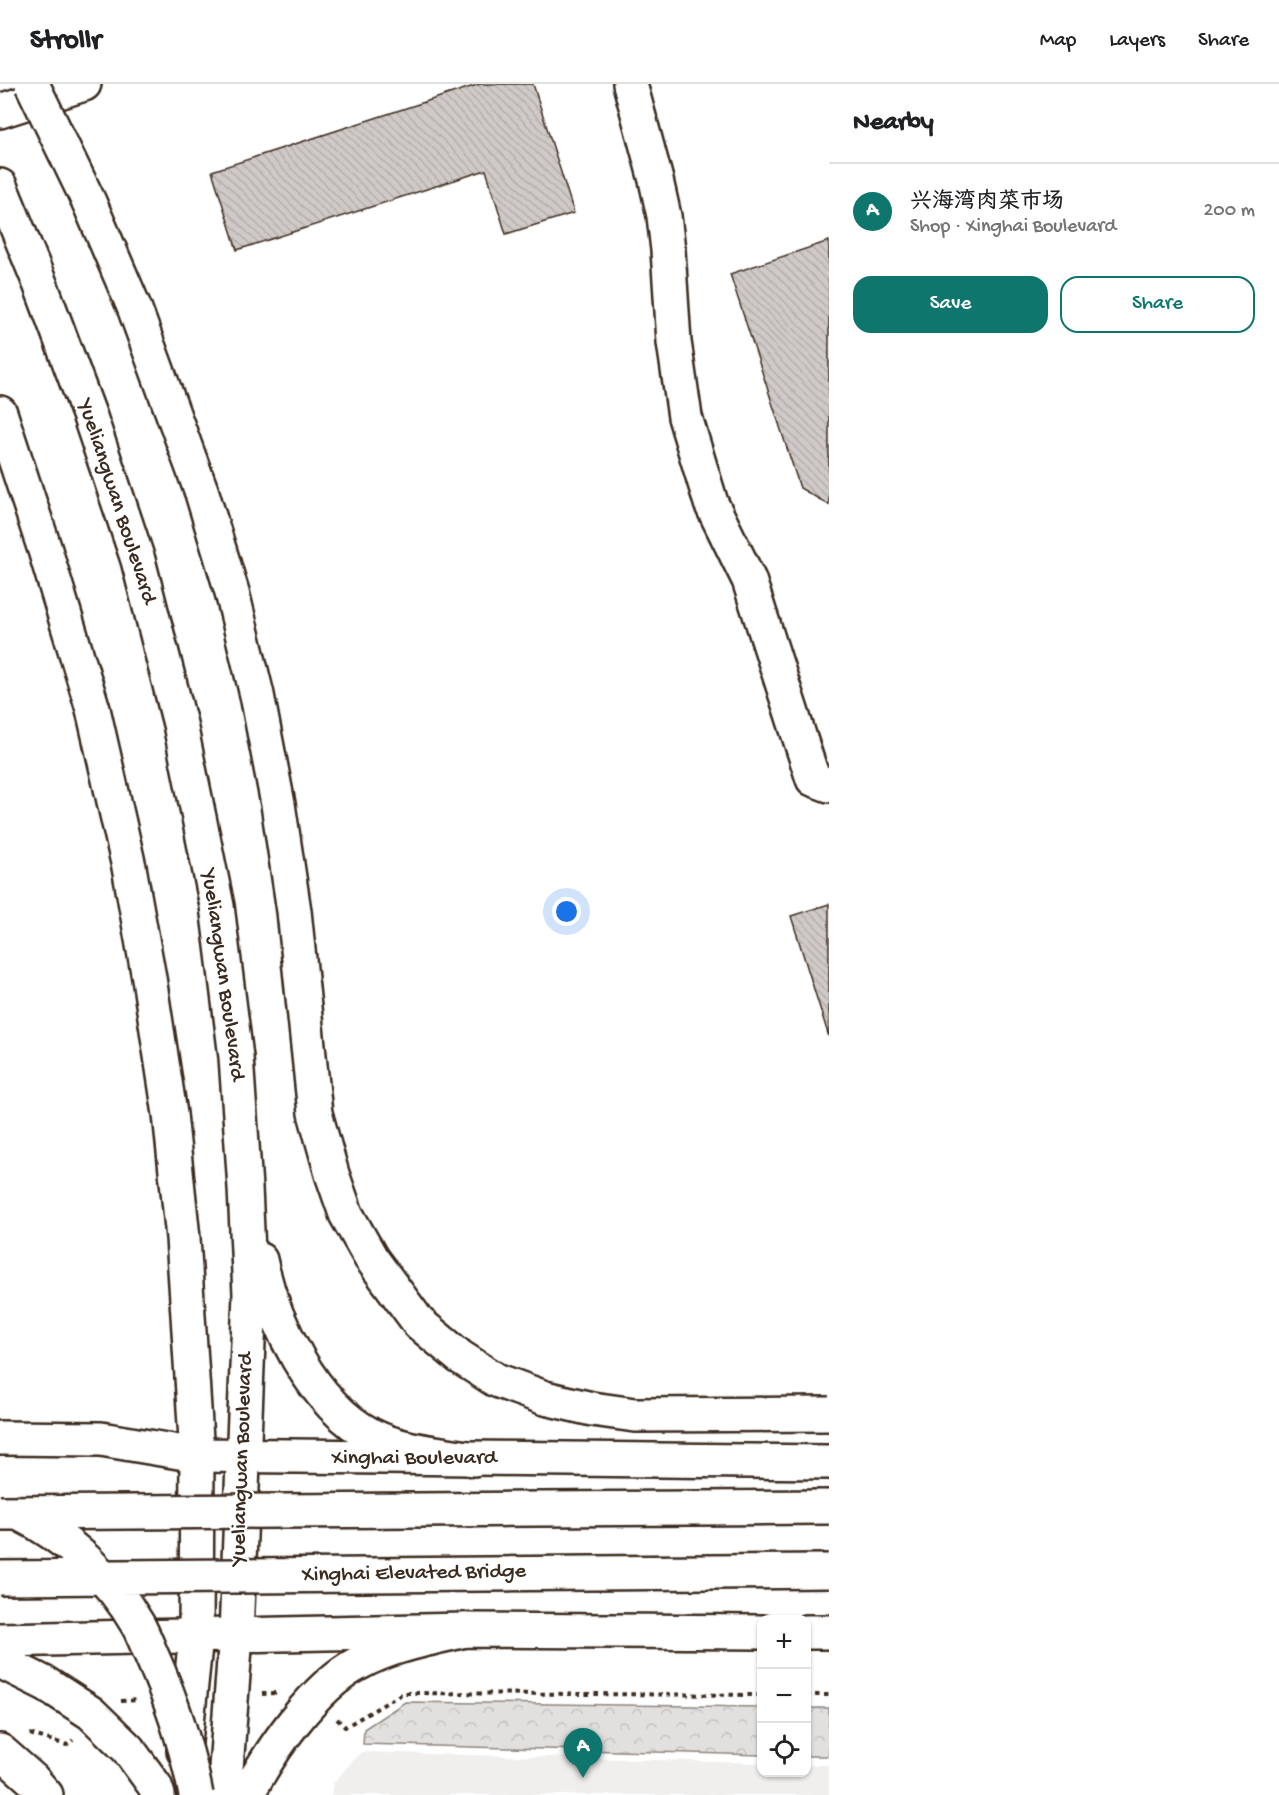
<!DOCTYPE html>
<html lang="en">
<head>
<meta charset="utf-8">
<style>
  body { margin:0; font-family:"Gochi Hand","LXGW WenKai TC",sans-serif; background:#f2f2f2; color:#202124 }
  .controls { position:absolute; right:18px; bottom:18px; display:grid; overflow:hidden; border-radius:12px; box-shadow:0 2px 4px #0004 }
  .controls button { width:54px; height:54px; display:grid; place-items:center; padding:0; border:0; border-bottom:2px solid #e0e0e0; background:#fff; color:#202124; font:30px sans-serif }
  .you { position:absolute; left:567px; top:828px; width:21px; height:21px; margin:-15px; border:4px solid #fff; border-radius:50%; background:#1a73e8; box-shadow:0 0 0 9px #1a73e833 }
  .badge { display:grid; place-items:center; width:39px; height:39px; border-radius:50%; background:#0f766e; color:#fff; font-size:20px; font-weight:700 }
  .pin { position:absolute; translate:-50% -50px; filter:drop-shadow(0 2px 3px #0008) }
  .pin::after { content:''; position:absolute; top:32px; width:21px; height:18px; background:inherit; clip-path:polygon(0 0,100% 0,50% 100%) }
  .list { margin:0; padding:0; list-style:none }
  h2 { display:flex; justify-content:space-between; align-items:center; height:78px; margin:0; padding:0 24px; font-size:26px }
  h2 small { font-size:20px; font-weight:400; color:#757577 }
  .list li { display:grid; grid-template-columns:39px 1fr auto; gap:18px; align-items:center; box-sizing:border-box; height:96px; padding:0 24px; border-top:2px solid #e0e0e0 }
  .list b { display:block; font-size:22px; white-space:nowrap }
  .list p { margin:0; font-size:20px; white-space:nowrap; color:#757577 }
  .list em { font-size:20px; font-style:normal; color:#757577 }
  .actions { display:flex; gap:12px; padding:18px 24px }
  .actions a { flex:1; padding:14px 0; border:2px solid #0f766e; border-radius:18px; text-align:center; font-size:21px; color:#0f766e }
  .actions .main { background:#0f766e; color:#fff }
  .icon { flex:none; width:33px; height:33px; fill:none; stroke:currentColor; stroke-width:2; stroke-linecap:round; stroke-linejoin:round }
  .map { position:relative; flex:none; width:829px; height:1711px; overflow:hidden }
  header { display:flex; align-items:center; gap:36px; box-sizing:border-box; height:84px; padding:0 30px; background:#fff; border-bottom:2px solid #e0e0e0 }
  header strong { font-size:28px }
  nav { display:flex; gap:33px; margin-inline-start:auto; font-size:21px }
  main { display:flex }
  aside { flex:1; background:#fff }
  .map>svg:first-child { display:block }
  .built { fill:#f1efee }
  .forest { fill:url(#forest-crowns); stroke:#8e857e; stroke-width:1.5 }
  .building { fill:url(#building-back-hatch); stroke:#3b2a1e; stroke-width:1.5 }
  .lines { fill:none; stroke-linecap:round; stroke-linejoin:round }
  .minor-casing { stroke:#3b2a1e; stroke-width:38 }
  .major-casing { stroke:#3b2a1e; stroke-width:38 }
  .path { stroke:#3b2a1e; stroke-width:4; stroke-dasharray:4.5 4.5; stroke-linecap:butt }
  .minor { stroke:#fff; stroke-width:33 }
  .major { stroke:#fff; stroke-width:33 }
  .major-bridge-casing { stroke:#3b2a1e; stroke-width:38; stroke-linecap:butt }
  .major-bridge { stroke:#fff; stroke-width:33 }
  .labels { text-anchor:middle; dominant-baseline:central; stroke-width:4.5; stroke-linejoin:round; paint-order:stroke }
  .street-label { font-size:22px; fill:#3b2a1e; stroke:#fff }
</style>
</head>
<body>
<header>
<strong>Strollr</strong>
<nav><a>Map</a><a>Layers</a><a>Share</a></nav>
</header>
<main>
<div class="map">
<svg width="829" height="1711" viewBox="0 0 829 1711">
  <defs>
    <pattern id="forest-crowns" width="20" height="18" patternUnits="userSpaceOnUse" patternTransform="scale(1.5)"><rect width="20" height="18" fill="#e2e0de"/><path d="M2 6a3 3 0 1 1 6 0M12 15a3 3 0 1 1 6 0" fill="none" stroke="#c3c0be"/></pattern>
    <pattern id="building-back-hatch" width="6" height="6" patternUnits="userSpaceOnUse" patternTransform="scale(1.5)"><rect width="6" height="6" fill="#cfcac7"/><path d="M-1 5l2 2M0 0l6 6M5-1l2 2" fill="none" stroke="#b3aeaa"/></pattern>
  </defs>
  <rect width="100%" height="100%" fill="#fff"/>
  <filter id="ink" filterUnits="userSpaceOnUse"><feTurbulence type="fractalNoise" baseFrequency=".0167" numOctaves="2"/><feDisplacementMap in="SourceGraphic" scale="12" xChannelSelector="R" yChannelSelector="G"/><feConvolveMatrix kernelMatrix="1 2 1 2 8 2 1 2 1" color-interpolation-filters="sRGB"/></filter>
  <g filter="url(#ink)">
    <!-- built -->
    <path class="built" d="M361 1668 761 1679 762 1688H806L807 1681H829V1711H331L333 1699Z"/>
    <!-- forest -->
    <path class="forest" d="M405 1618 761 1623V1671L363 1660 364 1645Z
      M806 1624H829V1672H807Z"/>
    <!-- building -->
    <path class="building" d="M480 0H533L574 129 506 150 486 86 237 166 212 87Z
      M829 157V421L800 404 730 190Z
      M829 820V953L791 832Z"/>
    <g class="lines">
      <!-- minor casing -->
      <g class="minor-casing">
        <path id="minor" d="M630 0 656 96 664 132 668 166 674 258 685 333 711 419 749 496 813 695 829 701
          M0 27 84 0
          M0 1354 101 1355 197 1371 829 1378
          M806 1548H829
          M0 1556 465 1546 762 1548"/>
      </g>
      <!-- major casing -->
      <g class="major-casing">
        <path id="major" d="M0 102 41 202 90 333 138 476 180 640 217 822 236 973 245 1104 250 1210 236 1550 224 1711
          M0 329 45 466 93 625 129 783 149 894 170 1030 183 1154 197 1371 196 1552 184 1667
          M260 1176C273 1237 312 1320 371 1351 402 1367 440 1369 474 1375
          M0 1577 46 1600 91 1629 128 1665 155 1702 158 1711
          M0 1667 33 1696 46 1711
          M247 1711C270 1667 314 1602 359 1579 392 1561 429 1555 465 1546"/>
      </g>
      <!-- path -->
      <path class="path" d="M262 1610 275 1609 278 1607
        M806 1611H829
        M121 1617 138 1616
        M337 1635 345 1643 403 1609 762 1611
        M30 1650 67 1661 73 1656"/>
      <!-- minor -->
      <use href="#minor" class="minor"/>
      <!-- major -->
      <use href="#major" class="major"/>
      <!-- major-bridge casing -->
      <g class="major-bridge-casing">
        <path id="major-bridge" d="M32 0 89 118 134 223 202 409 232 508 257 611 278 720 294 827 315 1029 332 1090 346 1130 371 1174 419 1239 460 1273 496 1296 545 1314 592 1325 635 1331 829 1330
          M0 1429 829 1423
          M18 1429C67 1453 111 1494 138 1541 143 1550 147 1561 151 1570 171 1615 187 1663 196 1711
          M0 1494 829 1487"/>
      </g>
      <!-- major-bridge -->
      <use href="#major-bridge" class="major-bridge"/>
    </g>
  </g>
  <g class="labels">
    <!-- street labels -->
    <g class="street-label">
      <text transform="translate(116 418) rotate(72)">Yueliangwan Boulevard</text>
      <text transform="translate(222 891) rotate(82)">Yueliangwan Boulevard</text>
      <text transform="translate(243 1375) rotate(-88)">Yueliangwan Boulevard</text>
      <text x="414" y="1375">Xinghai Boulevard</text>
      <text transform="translate(414 1490) rotate(-1)">Xinghai Elevated Bridge</text>
    </g>
  </g>
</svg>
<div class="controls">
<button>+</button>
<button>−</button>
<button><svg class="icon" aria-label="locate" viewBox="0 0 24 24"><circle cx="12" cy="12" r="6"/><path d="M12 2v4M12 18v4M2 12h4M18 12h4"/></svg></button>
</div>
<div class="you"></div>
<div class="pin badge" style="left:583px;top:1694px">A</div>
</div>
<aside>
<h2>Nearby<small></small></h2>
<ul class="list">
<li><span class="badge">A</span><div><b>兴海湾肉菜市场</b><p>Shop · Xinghai Boulevard</p></div><em>200 m</em></li>
</ul>
<div class="actions"><a class="main">Save</a><a>Share</a></div>
</aside>
</main>
</body>
</html>
